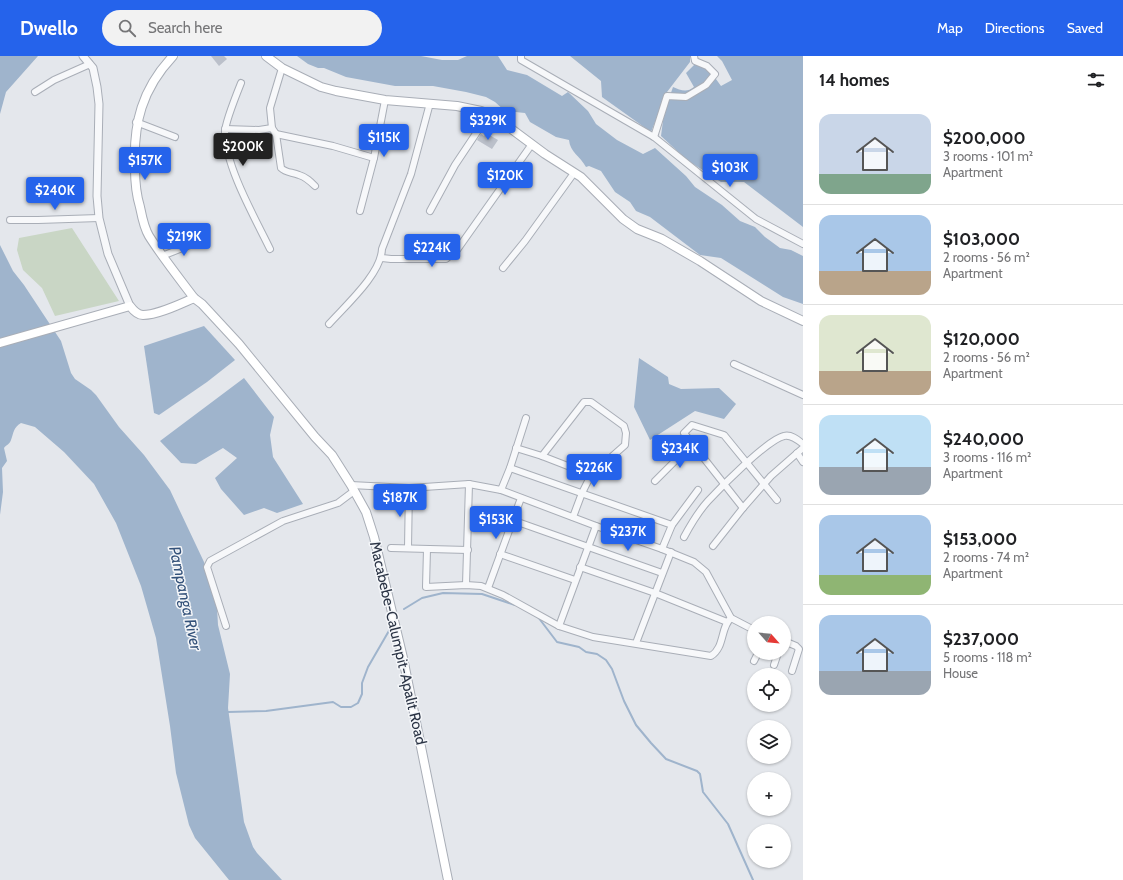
<!DOCTYPE html>
<meta charset="utf-8">
<style>
body{margin:0;font-family:Cabin,sans-serif;background:#f2f2f2;color:#202124;height:100vh;display:flex;flex-direction:column;font-size:15px;white-space:nowrap}
*{box-sizing:border-box;margin:0}
p{font-size:13px;color:#757577}
.icon{flex:none;width:22px;height:22px;fill:none;stroke:currentColor;stroke-width:2;stroke-linecap:round;stroke-linejoin:round}
.map{position:relative;flex:1;overflow:hidden}
.drawer{display:flex;flex-direction:column;background:#fff;width:320px}
.drawer>*{flex:none}
.needle{width:26px;rotate:117deg}
.controls{position:absolute;left:747px;top:560px;display:grid;gap:8px}
.controls a{display:grid;place-items:center;width:44px;height:44px;border-radius:50%;background:#fff;box-shadow:0 1px 3px #0004;font-size:20px}
.price{position:absolute;translate:-50% -34px;padding:0 9px;border-radius:4px;background:#2563eb;color:#fff;font-size:13px;line-height:26px;filter:drop-shadow(0 1px 2px #0008)}
.price::after{content:'';position:absolute;left:50%;top:24px;width:12px;height:9px;margin-left:-6px;background:inherit;clip-path:polygon(0 0,100% 0,50% 100%)}
.price.current{background:#222;color:#fff}
ul{padding:0;list-style:none}
li{display:flex;align-items:center;gap:12px;height:100px;padding:0 16px}
li+li{border-top:1px solid #e0e0e0}
li span{display:grid;place-items:center;flex:none;width:112px;height:80px;border-radius:12px;color:#555}
li>.icon{margin-inline-start:auto}
span .icon{width:48px;height:48px;fill:#fffc;stroke-width:1}
li b{font-size:17px}
h2{display:flex;justify-content:space-between;align-items:center;height:48px;padding:0 16px;font-size:17px}
header{display:flex;align-items:center;gap:24px;box-sizing:border-box;height:56px;padding:0 20px;background:#2563eb;color:#fff}
header strong{font-size:19px}
nav{display:flex;gap:22px;margin-inline-start:auto;font-size:14px}
.search{width:280px;height:36px;background:#f2f2f2;display:flex;align-items:center;gap:10px;box-sizing:border-box;padding:0 14px;border-radius:22px;color:#757577;font-size:15px}
main{display:flex;flex:1;min-height:0}
.map>svg:first-child{display:block}
.green{fill:#c9d6c5}
.water{fill:#9fb4cc}
.lines{fill:none;stroke-linecap:round;stroke-linejoin:round}
.stream{stroke:#9fb4cc;stroke-width:2}
.building{fill:#bbc0ca}
.minor-casing{stroke:#a9aeb7;stroke-width:8}
.tertiary-casing{stroke:#a9aeb7;stroke-width:9}
.secondary-casing{stroke:#a9aeb7;stroke-width:10}
.minor{stroke:#f7f8fa;stroke-width:6}
.tertiary{stroke:#f7f8fa;stroke-width:7}
.secondary{stroke:#fff;stroke-width:8}
.labels{text-anchor:middle;stroke-width:3;stroke-linejoin:round;paint-order:stroke}
.street-label{font-size:15px;fill:#2b3445;stroke:#f4f6f9}
.water-label{font-size:16px;font-style:italic;fill:#34527a;stroke:#f4f6f9}
</style>
<header>
<strong>Dwello</strong>
<div class="search"><svg class="icon" aria-label="search" viewBox="0 0 24 24"><circle cx="10" cy="10" r="6"/><path d="M15 15l6 6"/></svg>Search here</div>
<nav><a>Map</a><a>Directions</a><a>Saved</a></nav>
</header>
<main>
<div class="map">
<svg width="803" height="824" viewBox="0 0 803 824">
<rect width="100%" height="100%" fill="#e4e7ec"/>
<polygon class="green" points="72,172 119,245 55,260 42,232 23,214 17,194 19,182"/>
<g class="water">
<polygon points="0,0 38,0 6,36 0,58"/>
<path d="M 297,0 L 421,0 L 442,4 L 458,4 L 467,0 L 498,0 L 507,14 L 527,19 L 562,40 L 568,36 L 588,55 L 596,68 L 617,84 L 643,98 L 655,92 L 686,120 L 695,131 L 722,149 L 740,165 L 755,171 L 765,181 L 780,192 L 791,194 L 803,200 L 803,248 L 783,241 L 721,202 L 700,199 L 650,161 L 636,155 L 630,146 L 615,136 L 601,115 L 589,110 L 586,111 C 580,100 570,96 569,84 L 556,81 L 530,66 L 525,57 L 505,55 L 495,46 L 486,41 L 466,36 L 433,30 L 395,30 L 346,21 L 324,12 L 318,12 L 308,8 Z"/>
<polygon points="570,0 690,0 690,6 667,36 651,76 602,41 601,25"/>
<path d="M 717,0 L 803,0 L 803,171 L 744,126 L 721,126 L 687,104 L 661,80 L 664,57 L 673,31 C 680,34 687,37 694,31 L 686,17 L 695,8 L 708,12 L 721,30 L 732,24 L 722,5 Z"/>
<path d="M 0,189 L 13,215 L 24,229 L 61,285 L 71,317 L 75,323 L 91,334 L 96,339 L 119,371 L 144,399 L 170,434 L 204,506 L 217,552 L 218,569 L 230,618 L 228,652 L 244,766 L 253,791 L 257,797 L 282,824 L 229,824 L 195,782 L 189,769 L 176,717 L 170,670 L 156,582 L 141,530 L 116,467 L 94,428 L 64,396 L 35,371 L 21,367 C 13,372 14,376 11,384 C 10,388 6,389 4,392 L 7,405 L 2,412 L 3,436 L 0,459 Z"/>
<polygon points="204,270 235,304 207,326 159,359 154,357 144,290"/>
<polygon points="639,302 668,321 669,328 681,333 719,332 736,348 724,363 695,355 650,384 634,351"/>
<polygon points="244,322 274,361 270,379 273,401 303,448 277,457 264,452 244,459 221,433 215,422 237,402 223,392 196,408 181,407 160,385"/>
</g>
<g class="lines">
<g class="stream">
<polyline points="404,553 422,542 443,537 482,538 515,549"/>
<polyline points="538,561 557,586 579,591 586,596 597,598 606,604 612,613 624,645 636,669 651,687 666,703 697,715 700,718 703,736 728,768 753,824"/>
<polyline points="228,656 266,655 333,646 341,651 351,651 358,647 362,638 362,627 368,611 390,573"/>
</g>
</g>
<g class="building">
<polygon points="211,0 224,0 227,3 219,10"/>
<polygon points="486,77 498,84 492,93 477,84 481,78 484,80"/>
</g>
<g class="lines">
<defs>
<g id="minor">
<polyline points="521,0 521,4 654,81 756,163 803,188"/>
<path d="M 282,12 L 270,52 L 272,72 L 276,78 L 281,112 C 286,117 292,116 299,119 C 306,121 310,125 315,130"/>
<path d="M 241,27 C 237,37 225,67 225,76 C 225,110 255,162 270,193"/>
<polyline points="35,36 54,24 90,8"/>
<polyline points="136,66 175,81"/>
<polyline points="225,73 259,74 272,72"/>
<polyline points="276,78 333,90 374,102"/>
<polyline points="654,81 667,40 686,41 706,29 715,18 707,10 695,5 694,0"/>
<polyline points="360,155 374,102 385,44"/>
<polyline points="430,155 455,109 489,58"/>
<polyline points="10,164 38,164 99,162"/>
<polyline points="162,200 200,185"/>
<polyline points="382,202 391,203 446,203 457,194 532,88"/>
<polyline points="503,212 525,185 574,117"/>
<path d="M 329,268 C 346,249 381,218 382,193 L 411,118 L 430,47"/>
<polyline points="734,308 803,339"/>
<polyline points="516,392 542,400 591,419"/>
<polyline points="797,397 803,406"/>
<polyline points="542,400 584,346 591,346 624,370 626,377 625,389 591,419 582,437 573,461"/>
<polyline points="510,412 672,469"/>
<polyline points="655,425 692,388"/>
<polyline points="351,429 409,432 469,428 501,434 596,470 662,493 694,506 706,516 731,562 754,574"/>
<polyline points="501,434 510,412 526,362"/>
<polyline points="743,452 684,377 692,369 724,379 777,444"/>
<polyline points="512,464 662,517"/>
<path d="M 684,481 C 691,468 698,456 708,445 C 721,431 767,384 784,380 C 791,378 798,384 803,388"/>
<polyline points="713,490 743,452 771,420 803,392"/>
<polyline points="391,492 468,494"/>
<polyline points="408,492 409,432"/>
<path d="M 427,493 L 426,531 L 466,529 L 481,530 L 503,539 L 559,570 L 593,581 L 711,600 C 725,591 720,572 731,562"/>
<polyline points="662,493 672,469 698,434"/>
<polyline points="500,498 575,524"/>
<polyline points="580,511 655,537 727,566"/>
<polyline points="466,529 469,428"/>
<polyline points="488,532 521,442"/>
<polyline points="226,570 207,511 210,505 283,465 338,447 354,435"/>
<polyline points="559,570 596,470"/>
<polyline points="784,585 796,590 799,593 792,615"/>
<polyline points="636,587 671,496"/>
<polyline points="754,605 758,597"/>
<polyline points="774,609 778,597"/>
</g>
<polyline id="tertiary" points="83,0 93,12 97,31 99,48 97,140 99,162 108,198 130,250"/>
<g id="secondary">
<path d="M 173,0 C 142,33 133,67 135,112 C 135,126 136,138 140,151 C 142,161 144,172 149,180 C 163,202 179,222 194,242 L 202,248 L 239,288 L 315,381 L 332,399 L 351,429 L 366,456 L 374,481 L 403,602 L 448,824"/>
<polyline points="266,0 282,12 321,31 336,35 385,44 457,50 481,55 494,60 545,98 581,121 623,163 637,173 662,183 700,205 761,245 803,265"/>
<path d="M 0,287 L 130,250 C 133,254 137,259 143,259 C 158,259 180,248 194,242"/>
</g>
</defs>
<use href="#minor" class="minor-casing"/>
<use href="#tertiary" class="tertiary-casing"/>
<use href="#secondary" class="secondary-casing"/>
<use href="#minor" class="minor"/>
<use href="#tertiary" class="tertiary"/>
<use href="#secondary" class="secondary"/>
</g>
<g class="labels">
<g class="street-label">
<text transform="translate(398 587) rotate(77)" y="5">Macabebe-Calumpit-Apalit Road</text>
</g>
<g class="water-label">
<text transform="translate(186 542) rotate(78)" y="6">Pampanga River</text>
</g>
</g>
</svg>
<div class="controls">
<a><svg class="needle" viewBox="-14 -14 28 28"><path d="M0-13l5 13h-10z" fill="#e53935"/><path d="M0 13l5-13h-10z" fill="#757577"/></svg></a>
<a><svg class="icon" aria-label="locate" viewBox="0 0 24 24"><circle cx="12" cy="12" r="6"/><path d="M12 2v4M12 18v4M2 12h4M18 12h4"/></svg></a>
<a><svg class="icon" aria-label="layers" viewBox="0 0 24 24"><path d="M12 4l9 5-9 5-9-5zM3 14l9 5 9-5"/></svg></a>
<a>+</a>
<a>−</a>
</div>
<b class="price" style="left:488px;top:85px">$329K</b>
<b class="price" style="left:384px;top:102px">$115K</b>
<b class="price current" style="left:243px;top:111px">$200K</b>
<b class="price" style="left:145px;top:125px">$157K</b>
<b class="price" style="left:730px;top:132px">$103K</b>
<b class="price" style="left:505px;top:140px">$120K</b>
<b class="price" style="left:55px;top:155px">$240K</b>
<b class="price" style="left:184px;top:201px">$219K</b>
<b class="price" style="left:432px;top:212px">$224K</b>
<b class="price" style="left:680px;top:413px">$234K</b>
<b class="price" style="left:594px;top:432px">$226K</b>
<b class="price" style="left:400px;top:462px">$187K</b>
<b class="price" style="left:496px;top:484px">$153K</b>
<b class="price" style="left:628px;top:496px">$237K</b>
</div>
<section class="drawer">
<h2>14 homes<svg class="icon" aria-label="filters" viewBox="0 0 24 24"><path d="M4 7h16M4 17h16"/><circle cx="9" cy="7" r="2"/><circle cx="15" cy="17" r="2"/></svg></h2>
<ul>
<li><span style="background:linear-gradient(#c9d6e8 75%,#7fa58c 0)"><svg class="icon" aria-label="home" viewBox="0 0 24 24"><path d="M3 11l9-7 9 7M6 9v11h12V9"/></svg></span><div><b>$200,000</b><p>3 rooms · 101 m²</p><p>Apartment</p></div></li>
<li><span style="background:linear-gradient(#a9c7e8 70%,#b9a48a 0)"><svg class="icon" aria-label="home" viewBox="0 0 24 24"><path d="M3 11l9-7 9 7M6 9v11h12V9"/></svg></span><div><b>$103,000</b><p>2 rooms · 56 m²</p><p>Apartment</p></div></li>
<li><span style="background:linear-gradient(#dfe7d0 70%,#b9a48a 0)"><svg class="icon" aria-label="home" viewBox="0 0 24 24"><path d="M3 11l9-7 9 7M6 9v11h12V9"/></svg></span><div><b>$120,000</b><p>2 rooms · 56 m²</p><p>Apartment</p></div></li>
<li><span style="background:linear-gradient(#bfe0f5 65%,#9aa5b1 0)"><svg class="icon" aria-label="home" viewBox="0 0 24 24"><path d="M3 11l9-7 9 7M6 9v11h12V9"/></svg></span><div><b>$240,000</b><p>3 rooms · 116 m²</p><p>Apartment</p></div></li>
<li><span style="background:linear-gradient(#a9c7e8 75%,#8fb573 0)"><svg class="icon" aria-label="home" viewBox="0 0 24 24"><path d="M3 11l9-7 9 7M6 9v11h12V9"/></svg></span><div><b>$153,000</b><p>2 rooms · 74 m²</p><p>Apartment</p></div></li>
<li><span style="background:linear-gradient(#a9c7e8 70%,#9aa5b1 0)"><svg class="icon" aria-label="home" viewBox="0 0 24 24"><path d="M3 11l9-7 9 7M6 9v11h12V9"/></svg></span><div><b>$237,000</b><p>5 rooms · 118 m²</p><p>House</p></div></li>
</ul>
</section>
</main>
